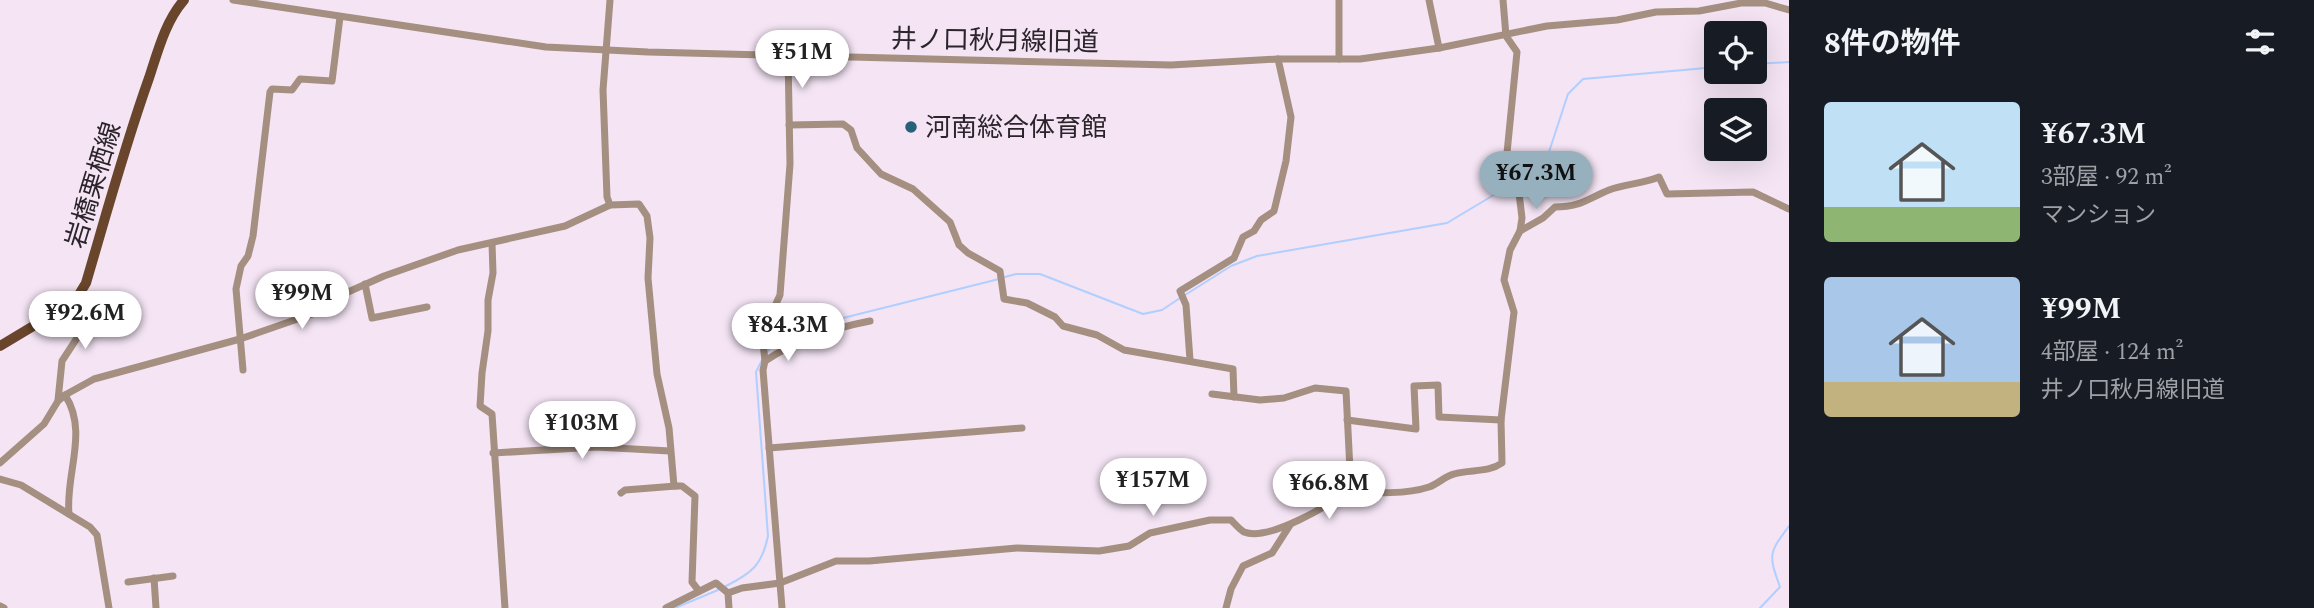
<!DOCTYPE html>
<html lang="ja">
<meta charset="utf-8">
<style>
body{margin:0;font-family:Spectral,"Noto Sans JP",serif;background:#20242c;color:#f1f3f6;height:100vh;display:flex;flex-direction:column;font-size:26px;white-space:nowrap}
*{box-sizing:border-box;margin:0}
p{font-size:23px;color:#9ea1a6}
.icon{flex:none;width:38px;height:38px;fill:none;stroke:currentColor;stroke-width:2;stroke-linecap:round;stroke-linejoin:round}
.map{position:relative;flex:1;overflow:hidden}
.drawer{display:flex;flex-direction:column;background:#171b24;width:525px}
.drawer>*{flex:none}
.controls{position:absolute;left:1704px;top:21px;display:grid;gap:14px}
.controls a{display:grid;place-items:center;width:63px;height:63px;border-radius:7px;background:#171b24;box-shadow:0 7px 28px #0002;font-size:35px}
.price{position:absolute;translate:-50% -60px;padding:0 16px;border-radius:24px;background:#fff;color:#222;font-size:23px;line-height:46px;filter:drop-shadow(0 2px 4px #0008)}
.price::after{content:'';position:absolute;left:50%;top:42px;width:21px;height:16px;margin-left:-10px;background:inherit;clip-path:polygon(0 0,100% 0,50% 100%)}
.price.active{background:#97b0be;color:#111}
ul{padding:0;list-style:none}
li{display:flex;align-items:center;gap:21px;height:175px;padding:0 35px}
li span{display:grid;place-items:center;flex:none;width:196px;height:140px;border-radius:7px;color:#555}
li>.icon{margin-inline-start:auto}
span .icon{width:84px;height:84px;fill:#fffc;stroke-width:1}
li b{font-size:30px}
h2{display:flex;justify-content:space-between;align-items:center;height:84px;padding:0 35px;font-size:30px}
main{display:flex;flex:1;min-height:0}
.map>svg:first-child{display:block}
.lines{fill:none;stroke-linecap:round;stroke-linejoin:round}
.stream{stroke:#b1cffe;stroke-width:2}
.minor{stroke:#a48f81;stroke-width:7}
.major{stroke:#69462b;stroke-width:10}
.poi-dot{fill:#285f7a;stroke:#f4e4f4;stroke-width:2.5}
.labels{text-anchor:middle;stroke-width:7;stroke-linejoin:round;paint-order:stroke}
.street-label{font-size:26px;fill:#2b252b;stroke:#f4e4f4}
.poi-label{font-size:26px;fill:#2b252b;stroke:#f4e4f4;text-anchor:start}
</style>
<main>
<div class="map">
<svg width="1789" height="608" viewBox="0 0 1789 608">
<rect width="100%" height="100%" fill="#f4e4f4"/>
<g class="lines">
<g class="stream">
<polyline points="1755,64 1789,62"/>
<polyline points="1517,181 1535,171 1548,155 1568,94 1583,79 1717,67"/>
<polyline points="1005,277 1016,274 1040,274 1143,314 1162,310 1180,298"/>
<polyline points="1185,295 1231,266 1257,256 1447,223 1512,184"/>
<polyline points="766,353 771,347 839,319 999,279"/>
<path d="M 726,586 C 752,573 762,565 768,536 L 756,372 L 763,358"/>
<polyline points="675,608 718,590"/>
<path d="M 1760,608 L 1780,587 C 1768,554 1769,553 1789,526"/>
</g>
<g class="minor">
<polyline points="233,0 546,47 648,52 1171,65 1278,59 1360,59 1439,48 1547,26 1617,20 1656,12 1699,11 1741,3 1765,3 1789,10"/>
<polyline points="1429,0 1439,48"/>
<polyline points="1339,59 1339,0"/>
<polyline points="789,125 843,124 851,130 857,148 881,174 913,189 950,222 959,245 968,253 1000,271 1004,299 1027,303 1055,317 1063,326 1097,335 1124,350 1233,369 1234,397"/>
<polyline points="610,205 607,197 603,90 610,0"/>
<path d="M 1520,231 L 1543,218 L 1555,207 C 1581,207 1587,199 1609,190 C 1625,184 1642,184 1659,177 L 1667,194 L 1753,192 L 1789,209"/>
<polyline points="492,243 493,273 488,300 488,331 482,373 480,406 492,414 505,608"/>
<polyline points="365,284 372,318 427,307"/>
<polyline points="1190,360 1186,305 1180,291 1234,258 1243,237 1254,231 1261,220 1274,211 1286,161 1291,117 1278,59"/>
<polyline points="765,361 762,334 780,295 790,164 788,55"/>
<polyline points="243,370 236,289 241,266 248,256 253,236 270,92 272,89 292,90 300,79 332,81 340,17"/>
<polyline points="1212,394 1260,400 1284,398 1315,388 1346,391 1351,490"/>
<path d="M 65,395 C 89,432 65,474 69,514"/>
<polyline points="58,400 62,361 77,338 75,301"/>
<polyline points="1347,420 1416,429 1414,386 1438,385 1439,417 1501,420"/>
<polyline points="769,448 1022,428"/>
<polyline points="493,453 596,447 670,451"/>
<polyline points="0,463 44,424 58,401 65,395 94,379 240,339 312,314 348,292 384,276 458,250 565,226 610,205 639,204 647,216 650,238 648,278 657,374 669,428 674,486 682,486 695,496 692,582 699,591"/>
<polyline points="0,479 21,485 90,527 97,535 109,608"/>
<polyline points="621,493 625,490 676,486"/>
<polyline points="154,578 156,608"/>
<polyline points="128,582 173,576"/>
<path d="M 728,593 L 742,588 L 780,583 L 836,561 L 869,561 L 1017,548 L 1099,551 L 1129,546 L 1150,533 L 1210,520 L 1231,520 C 1235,524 1240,530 1244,532 C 1269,542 1330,504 1351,490 C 1373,494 1408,494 1429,487 C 1438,484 1445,476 1454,474 C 1470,469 1488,473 1502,463 L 1501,420 L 1514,312 L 1504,280 L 1510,250 L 1520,231 L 1522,218 L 1519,193 L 1506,163 L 1517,52 L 1506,36 L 1503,0"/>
<polyline points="0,606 4,608"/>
<polyline points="666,608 716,583 728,593 729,608"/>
<path d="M 782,608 L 763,370 L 765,361 C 796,340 834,328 870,321"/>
<polyline points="1226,608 1231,589 1243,566 1272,553 1290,525"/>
</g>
<path class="major" d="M 0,346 L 75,301 L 86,283 C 106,215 125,145 149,78 C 158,51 165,22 184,0"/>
</g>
<circle class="poi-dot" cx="911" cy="127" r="7"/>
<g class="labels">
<g class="street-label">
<text transform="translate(995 40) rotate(1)" y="9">井ノ口秋月線旧道</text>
<text transform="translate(93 185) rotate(-73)" y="9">岩橋栗栖線</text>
</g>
<g class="poi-label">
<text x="925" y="136">河南総合体育館</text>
</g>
</g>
</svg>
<div class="controls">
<a><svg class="icon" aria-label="locate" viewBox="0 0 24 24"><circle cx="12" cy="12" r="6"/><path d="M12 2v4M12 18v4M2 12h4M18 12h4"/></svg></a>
<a><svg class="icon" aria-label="layers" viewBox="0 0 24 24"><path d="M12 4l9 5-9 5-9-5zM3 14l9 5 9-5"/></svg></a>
</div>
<b class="price" style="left:802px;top:90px">¥51M</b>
<b class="price active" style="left:1536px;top:211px">¥67.3M</b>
<b class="price" style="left:302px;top:331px">¥99M</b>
<b class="price" style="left:85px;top:351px">¥92.6M</b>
<b class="price" style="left:788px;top:363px">¥84.3M</b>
<b class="price" style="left:582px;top:461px">¥103M</b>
<b class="price" style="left:1153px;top:518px">¥157M</b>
<b class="price" style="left:1329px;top:521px">¥66.8M</b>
</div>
<section class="drawer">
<h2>8件の物件<svg class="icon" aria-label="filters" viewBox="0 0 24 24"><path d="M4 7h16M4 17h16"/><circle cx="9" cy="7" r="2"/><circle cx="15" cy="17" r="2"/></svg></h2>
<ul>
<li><span style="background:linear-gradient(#bfe0f5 75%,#8fb573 0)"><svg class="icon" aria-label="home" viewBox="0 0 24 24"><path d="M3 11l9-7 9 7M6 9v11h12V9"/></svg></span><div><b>¥67.3M</b><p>3部屋 · 92 m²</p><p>マンション</p></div></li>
<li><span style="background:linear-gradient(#a9c7e8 75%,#c2b280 0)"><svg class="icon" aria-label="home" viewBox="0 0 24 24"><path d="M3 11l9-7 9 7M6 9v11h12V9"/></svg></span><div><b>¥99M</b><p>4部屋 · 124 m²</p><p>井ノ口秋月線旧道</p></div></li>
</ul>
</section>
</main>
